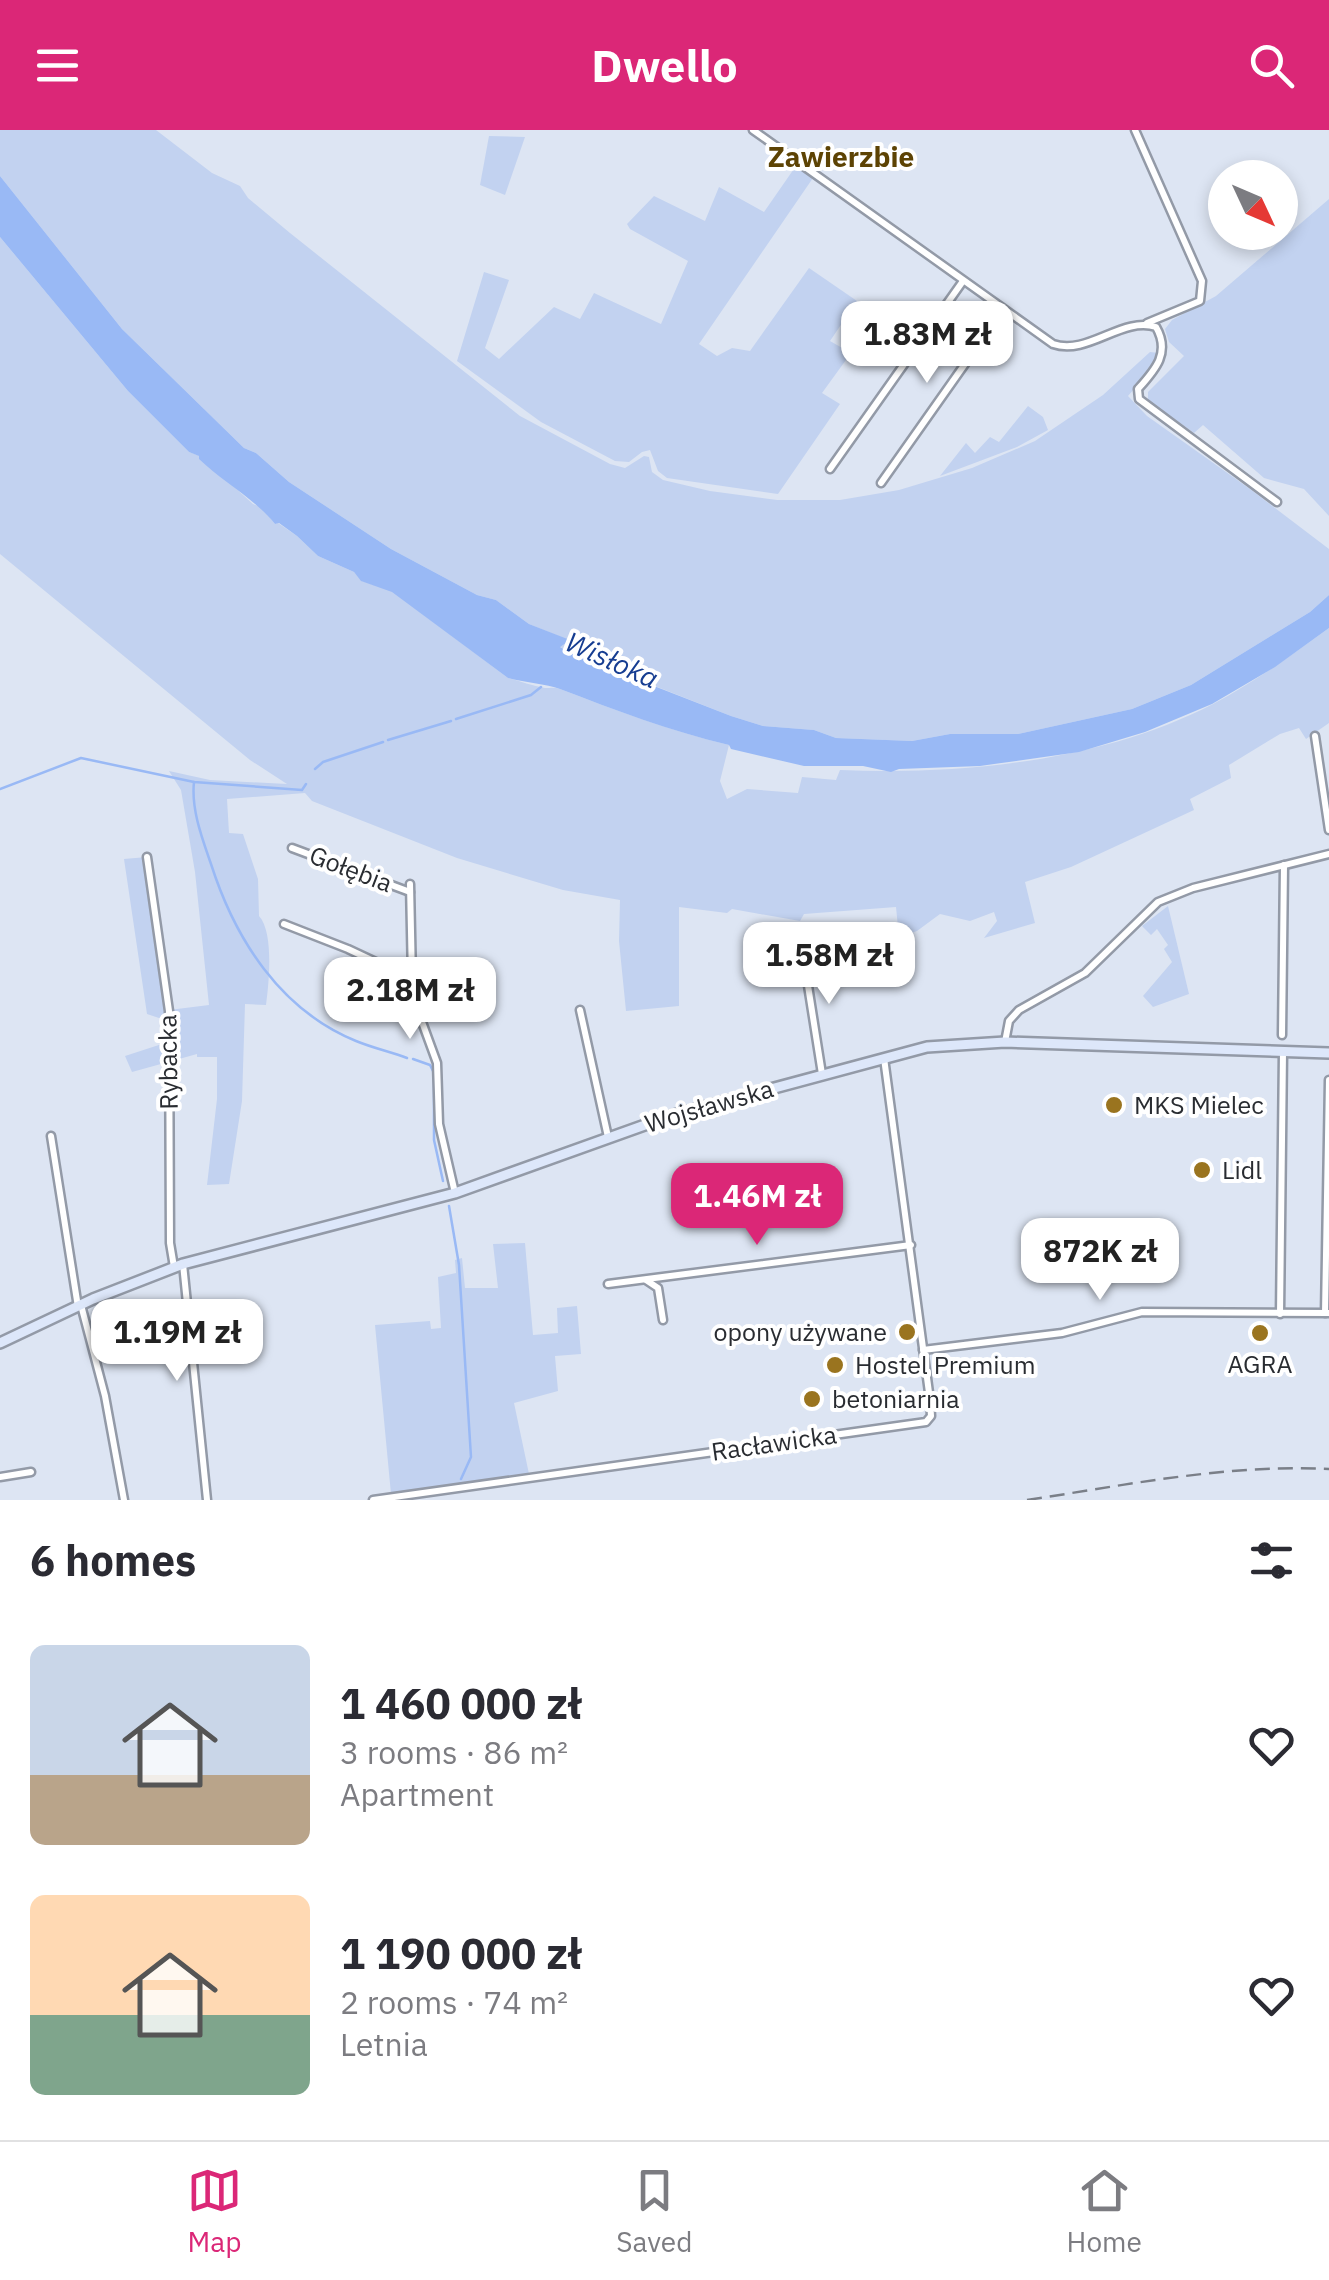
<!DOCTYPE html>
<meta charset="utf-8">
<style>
body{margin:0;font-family:"IBM Plex Sans",sans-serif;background:#f7f7f7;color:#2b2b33;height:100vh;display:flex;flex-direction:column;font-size:38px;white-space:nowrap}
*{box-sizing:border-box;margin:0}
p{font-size:32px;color:#7c7c81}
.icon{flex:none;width:55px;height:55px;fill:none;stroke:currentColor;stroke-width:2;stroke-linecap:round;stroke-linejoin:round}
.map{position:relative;height:1370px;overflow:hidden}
.sheet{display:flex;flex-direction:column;background:#fff;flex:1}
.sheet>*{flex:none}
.needle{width:65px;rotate:134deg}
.tools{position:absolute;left:1208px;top:30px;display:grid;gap:20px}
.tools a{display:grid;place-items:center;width:90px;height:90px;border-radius:50%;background:#fff;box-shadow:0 5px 15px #0003;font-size:50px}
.price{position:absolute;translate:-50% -85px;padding:0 22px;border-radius:20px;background:#fff;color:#222;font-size:32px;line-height:65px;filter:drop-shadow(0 2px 5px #0008)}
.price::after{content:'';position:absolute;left:50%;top:60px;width:30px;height:22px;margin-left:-15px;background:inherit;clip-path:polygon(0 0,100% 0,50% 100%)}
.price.active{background:#db2777;color:#fff}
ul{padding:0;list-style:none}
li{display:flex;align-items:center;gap:30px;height:250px;padding:0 30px}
li span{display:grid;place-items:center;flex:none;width:280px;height:200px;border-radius:15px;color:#555}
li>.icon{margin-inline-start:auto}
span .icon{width:120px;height:120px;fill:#fffc;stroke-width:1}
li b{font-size:42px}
h2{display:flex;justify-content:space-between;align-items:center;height:120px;padding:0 30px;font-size:42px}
header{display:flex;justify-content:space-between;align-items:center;height:130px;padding:0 30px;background:#db2777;color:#fff;font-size:45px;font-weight:700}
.dock{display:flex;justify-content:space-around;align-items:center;height:140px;border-top:2px solid #e1e1e2;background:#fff;font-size:28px;color:#7c7c81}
.dock a{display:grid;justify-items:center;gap:5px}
.dock .active{color:#db2777}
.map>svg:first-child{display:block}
.green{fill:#c2d2f0}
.water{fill:#99b9f5}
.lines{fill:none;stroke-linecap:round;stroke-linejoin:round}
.stream{stroke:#99b9f5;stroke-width:2.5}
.street-casing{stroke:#939aa7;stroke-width:11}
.secondary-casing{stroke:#939aa7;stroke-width:14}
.street{stroke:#fff;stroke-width:6}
.secondary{stroke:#dde7fa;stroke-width:9}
.rail{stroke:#7a7f88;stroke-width:2.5;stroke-dasharray:15 8;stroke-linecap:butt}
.poi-dot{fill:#9a741f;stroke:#fff;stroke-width:4}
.labels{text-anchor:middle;stroke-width:8;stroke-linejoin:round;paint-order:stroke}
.street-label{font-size:25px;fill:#292c31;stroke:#fff}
.poi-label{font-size:25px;fill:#292c31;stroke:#fff;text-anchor:start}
.neighbourhood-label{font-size:28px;font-weight:bold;fill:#5d4304;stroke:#fff}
.water-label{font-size:28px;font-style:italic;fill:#163d91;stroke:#fff}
</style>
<header><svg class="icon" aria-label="menu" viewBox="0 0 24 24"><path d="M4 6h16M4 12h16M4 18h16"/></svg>Dwello<svg class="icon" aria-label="search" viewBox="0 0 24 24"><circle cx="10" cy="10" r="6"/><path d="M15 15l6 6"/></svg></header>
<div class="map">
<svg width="1329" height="1370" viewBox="0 0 1329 1370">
<rect width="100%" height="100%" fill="#dde5f3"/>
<g class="green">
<path d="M 0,0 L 156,0 L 212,43 L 240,56 L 248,68 L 290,103 L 520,286 L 610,334 L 625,338 L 644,326 L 649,327 L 652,342 L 663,350 L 710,361 L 777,370 L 840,370 L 899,360 L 972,338 L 1035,311 L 1103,265 L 1150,222 L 1159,223 L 1153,237 L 1128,266 L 1147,286 L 1250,359 L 1329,419 L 1329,465 L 1310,482 L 1191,555 L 1132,579 L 1018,604 L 950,604 L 912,611 L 836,608 L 814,600 L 763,596 L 731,586 L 617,541 C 602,539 572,525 559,516 L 561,507 L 529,494 L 496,470 L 477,465 L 391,419 L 289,352 L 256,323 L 244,318 L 122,199 L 0,46 Z"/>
<polygon points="489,6 525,7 505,65 480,55"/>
<polygon points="798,33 815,45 699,214 717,226 732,218 750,221 809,138 857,171 830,211 851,223 822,263 840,274 778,364 667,348 658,341 650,320 642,322 629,332 615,331 541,292 457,231 484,142 509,150 485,218 499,229 554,177 580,189 594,163 661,194 688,131 630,99 627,94 654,66 705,91 719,57 764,82"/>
<polygon points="1329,69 1329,386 1304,359 1264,348 1203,295 1194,303 1148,270 1148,262 1184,226 1169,212 1165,199 1172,190 1216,166"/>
<path d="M 0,107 L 128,261 L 189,322 L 200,326 L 253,374 L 261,377 L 275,394 L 278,393 L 297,406 L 318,426 L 354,442 L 362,451 L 392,461 L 508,548 C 520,551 533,556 545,558 C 551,558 555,557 560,559 C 615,580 671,601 729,615 L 720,651 L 727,669 L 747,659 L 798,663 L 802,647 L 836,650 L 840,640 C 960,645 1101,632 1213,574 C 1254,552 1292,525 1329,498 L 1329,593 L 1306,609 L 1299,598 L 1280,604 L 1229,635 L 1231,648 L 1190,669 L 1194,680 L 1071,737 L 1025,752 L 1035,793 L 984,808 L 997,791 L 994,782 L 970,791 L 940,784 L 917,801 L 899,807 L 896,777 L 804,784 L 800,791 L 732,779 L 727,783 L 679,777 L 679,876 L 626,881 L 619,811 L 620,770 L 563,760 L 457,728 L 312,671 L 305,663 L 227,669 L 229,703 L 243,704 L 258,749 L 259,786 C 274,802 269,853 266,875 L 245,874 L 242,971 L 229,1054 L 207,1055 L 217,969 L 217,927 L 197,927 L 197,924 L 132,942 L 125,926 L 165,913 L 165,890 L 147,884 L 124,729 L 147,727 L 169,880 L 209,875 L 195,742 L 181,660 L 169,641 L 210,650 L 287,654 L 250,630 L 0,424 Z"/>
<polygon points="1028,276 1043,287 1048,300 1017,317 940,346 966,313 975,323 990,307 999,312"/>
<polygon points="1168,776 1189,864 1153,877 1143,866 1172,832 1164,819 1168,815 1157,799 1151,805 1142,796"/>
<polygon points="525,1113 533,1205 558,1203 557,1178 577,1176 581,1224 555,1226 558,1261 514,1273 529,1344 391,1364 375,1195 430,1191 431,1199 441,1198 438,1147 456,1143 455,1130 462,1128 465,1158 498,1158 493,1114"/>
</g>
<path class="water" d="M 0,46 L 122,199 L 244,318 L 256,323 L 289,352 L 391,419 L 477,465 L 496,470 L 529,494 L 570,510 L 560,517 C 573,526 589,527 601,539 L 613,537 L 636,549 L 731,586 L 763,596 L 814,600 L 836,608 L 912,611 L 950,604 L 1018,604 L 1132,579 L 1191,555 L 1310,482 L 1329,465 L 1329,498 L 1275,537 L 1212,574 L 1145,602 L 1079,622 L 980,636 L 899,639 L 891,642 L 863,636 L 804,636 L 731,619 L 729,615 C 670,601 615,580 560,559 C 547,554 523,552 508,548 L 392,462 L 361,451 L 354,442 L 318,426 L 297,406 L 279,393 L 275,394 C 255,369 223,352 199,329 L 199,326 L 189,322 L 128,261 L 0,107 Z"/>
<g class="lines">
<g class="stream">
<polyline points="456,589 531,565 541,557"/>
<polyline points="388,610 451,591"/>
<polyline points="315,639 323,632 383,612"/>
<path d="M 194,652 C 191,679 202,708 211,734 C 235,809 280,880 356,911 C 373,918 391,922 407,928"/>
<polyline points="0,659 81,628 194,652 302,660 306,654"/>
<polyline points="413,929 430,935 434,943 434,1010 443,1051"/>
<polyline points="449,1076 459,1135 471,1327 461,1349"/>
</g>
<defs>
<g id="street">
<path d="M 753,0 L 1053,214 C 1088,226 1122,186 1156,197 C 1171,223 1155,240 1138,259 L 1139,269 L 1277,372"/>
<polyline points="1135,0 1202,151 1200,171 1147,193"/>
<polyline points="830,339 963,151"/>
<polyline points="881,353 1003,180"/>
<polyline points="1315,606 1329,700"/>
<polyline points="292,718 410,762"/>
<polyline points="147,727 169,881 170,1113 174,1137"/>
<polyline points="410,754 412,849 422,892 437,933 439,994 455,1063"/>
<polyline points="284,794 348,819 412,849"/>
<polyline points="803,824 822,944"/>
<polyline points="580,880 608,1007"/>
<polyline points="1282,905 1284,735"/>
<polyline points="1005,912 1009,891 1019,880 1085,843 1158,772 1193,758 1329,724"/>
<polyline points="51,1006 78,1177"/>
<polyline points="183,1134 207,1370"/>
<polyline points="646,1150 658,1158 663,1190"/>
<polyline points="608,1154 911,1115"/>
<polyline points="81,1175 105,1266 124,1370"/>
<polyline points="1325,1183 1329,950"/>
<polyline points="1280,1184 1283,922"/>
<polyline points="923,1220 1062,1203 1142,1182 1329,1183"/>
<polyline points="0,1347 31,1342"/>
<polyline points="373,1370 926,1292 931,1286 930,1270 884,928"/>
</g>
<polyline id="secondary" points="0,1213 93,1169 183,1134 455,1063 670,986 927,917 1005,912 1329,923"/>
</defs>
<use href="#street" class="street-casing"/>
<use href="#secondary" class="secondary-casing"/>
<use href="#street" class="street"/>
<use href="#secondary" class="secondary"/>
<path class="rail" d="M 1027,1370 C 1127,1355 1227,1334 1329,1339"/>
</g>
<g class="poi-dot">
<circle cx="1114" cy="975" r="10"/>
<circle cx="1202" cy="1040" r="10"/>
<circle cx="907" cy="1202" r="10"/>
<circle cx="1260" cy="1203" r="10"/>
<circle cx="835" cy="1235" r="10"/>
<circle cx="812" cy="1269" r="10"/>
</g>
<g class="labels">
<g class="street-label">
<text transform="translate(351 739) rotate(21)" y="9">Gołębia</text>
<text transform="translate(168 932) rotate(-91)" y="9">Rybacka</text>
<text transform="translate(709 976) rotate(-16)" y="9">Wojsławska</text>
<text transform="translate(774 1313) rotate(-8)" y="9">Racławicka</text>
</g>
<g class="poi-label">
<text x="1134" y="984">MKS Mielec</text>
<text x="1222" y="1049">Lidl</text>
<text x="887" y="1211" text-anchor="end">opony używane</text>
<text x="1260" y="1243" text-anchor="middle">AGRA</text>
<text x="855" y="1244">Hostel Premium</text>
<text x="832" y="1278">betoniarnia</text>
</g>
<g class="neighbourhood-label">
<text x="841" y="37">Zawierzbie</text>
</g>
<g class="water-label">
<text transform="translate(612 530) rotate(24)" y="10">Wisłoka</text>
</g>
</g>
</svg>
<div class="tools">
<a><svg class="needle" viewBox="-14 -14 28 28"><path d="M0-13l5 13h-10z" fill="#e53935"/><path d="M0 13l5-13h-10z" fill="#7c7c81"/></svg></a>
</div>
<b class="price" style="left:927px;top:256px">1.83M zł</b>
<b class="price" style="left:829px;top:877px">1.58M zł</b>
<b class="price" style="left:410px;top:912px">2.18M zł</b>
<b class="price active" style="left:757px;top:1118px">1.46M zł</b>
<b class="price" style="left:1100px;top:1173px">872K zł</b>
<b class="price" style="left:177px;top:1254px">1.19M zł</b>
</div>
<section class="sheet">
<h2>6 homes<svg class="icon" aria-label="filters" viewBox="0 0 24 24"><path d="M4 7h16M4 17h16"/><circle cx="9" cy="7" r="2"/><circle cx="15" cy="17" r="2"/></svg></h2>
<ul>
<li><span style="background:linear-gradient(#c9d6e8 65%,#b9a48a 0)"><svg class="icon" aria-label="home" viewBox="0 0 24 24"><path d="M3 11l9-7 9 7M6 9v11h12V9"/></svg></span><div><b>1 460 000 zł</b><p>3 rooms · 86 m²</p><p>Apartment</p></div><svg class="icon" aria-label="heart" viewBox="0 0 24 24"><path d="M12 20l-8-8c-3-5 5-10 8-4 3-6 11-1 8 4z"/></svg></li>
<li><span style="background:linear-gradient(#ffd9b3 60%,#7fa58c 0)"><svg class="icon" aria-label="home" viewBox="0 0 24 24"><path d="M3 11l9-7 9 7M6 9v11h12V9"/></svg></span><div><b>1 190 000 zł</b><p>2 rooms · 74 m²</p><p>Letnia</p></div><svg class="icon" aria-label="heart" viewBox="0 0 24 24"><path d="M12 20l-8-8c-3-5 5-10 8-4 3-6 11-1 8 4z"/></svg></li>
</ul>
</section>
<nav class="dock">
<a class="active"><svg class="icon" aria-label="map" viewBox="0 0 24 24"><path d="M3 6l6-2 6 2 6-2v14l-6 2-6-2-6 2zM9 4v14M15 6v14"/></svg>Map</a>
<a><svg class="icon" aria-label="saved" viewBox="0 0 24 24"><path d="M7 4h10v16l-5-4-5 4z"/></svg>Saved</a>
<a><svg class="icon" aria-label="home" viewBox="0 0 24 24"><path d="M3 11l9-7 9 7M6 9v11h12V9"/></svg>Home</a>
</nav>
